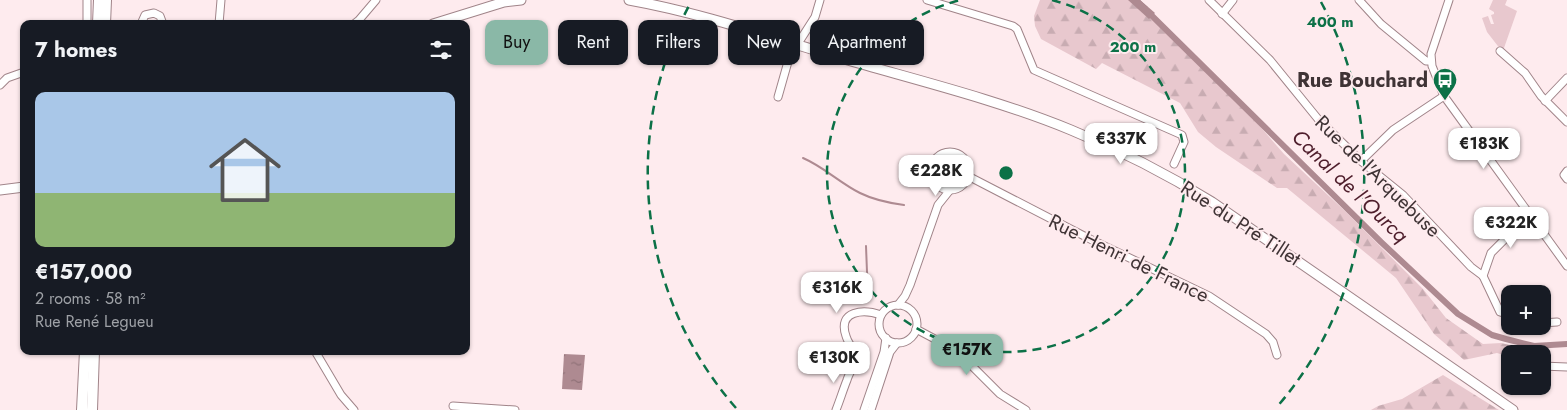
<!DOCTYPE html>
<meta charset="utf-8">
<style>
body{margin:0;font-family:Jost,sans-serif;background:#242831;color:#f1f3f6;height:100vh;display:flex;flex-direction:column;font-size:19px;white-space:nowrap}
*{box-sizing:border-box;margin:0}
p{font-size:16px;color:#9ea1a6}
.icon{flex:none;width:28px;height:28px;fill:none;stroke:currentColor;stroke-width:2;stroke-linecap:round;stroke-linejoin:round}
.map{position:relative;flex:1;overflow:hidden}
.drawer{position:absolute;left:20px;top:20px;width:450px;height:335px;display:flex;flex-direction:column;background:#171b24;border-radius:10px;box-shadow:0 1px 4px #0004}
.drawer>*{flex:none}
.guide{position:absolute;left:485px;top:20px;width:475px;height:45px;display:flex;gap:10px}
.buttons{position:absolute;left:1501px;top:285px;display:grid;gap:10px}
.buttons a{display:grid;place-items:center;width:50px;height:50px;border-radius:10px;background:#171b24;box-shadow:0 1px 4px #0004;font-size:25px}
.price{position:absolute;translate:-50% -42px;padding:0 11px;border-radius:10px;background:#fff;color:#222;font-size:16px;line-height:32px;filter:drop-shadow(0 1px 2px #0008)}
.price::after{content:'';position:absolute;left:50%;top:30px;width:15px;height:11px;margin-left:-8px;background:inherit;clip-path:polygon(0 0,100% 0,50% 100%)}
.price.on{background:#8ab8a7;color:#111}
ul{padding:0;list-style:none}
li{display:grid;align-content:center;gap:10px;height:265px;padding:0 15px}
li span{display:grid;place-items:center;height:155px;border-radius:10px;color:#555}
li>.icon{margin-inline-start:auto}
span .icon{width:90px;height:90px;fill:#fffc;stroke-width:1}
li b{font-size:21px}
h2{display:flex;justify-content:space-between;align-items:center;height:60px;padding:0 15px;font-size:21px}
.chip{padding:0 18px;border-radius:10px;background:#171b24;box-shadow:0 1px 4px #0004;font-size:18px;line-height:45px}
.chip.on{background:#8ab8a7;color:#111}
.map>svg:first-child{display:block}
.green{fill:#e8c8ce}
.forest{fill:url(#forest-firs)}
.water{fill:url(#water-ripples)}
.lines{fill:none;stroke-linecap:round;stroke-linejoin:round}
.stream{stroke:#ae8a91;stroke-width:2}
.canal{stroke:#ae8a91;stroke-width:6}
.street-casing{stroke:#a08489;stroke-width:9}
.secondary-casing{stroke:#a08489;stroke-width:11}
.primary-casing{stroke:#a08489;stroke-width:12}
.street{stroke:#fff;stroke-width:7}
.secondary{stroke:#fff;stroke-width:9}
.primary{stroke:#fff;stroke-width:10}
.ring{fill:none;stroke:#0c7147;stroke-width:2.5;stroke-dasharray:9 6}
.labels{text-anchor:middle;stroke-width:4;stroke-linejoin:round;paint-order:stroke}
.poi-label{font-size:20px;font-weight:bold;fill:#3f3335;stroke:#feebee;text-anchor:end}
.street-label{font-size:20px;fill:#3f3335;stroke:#feebee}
.water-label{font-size:21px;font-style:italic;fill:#4e1d2b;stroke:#feebee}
.centre{fill:#0c7147;stroke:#feebee;stroke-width:2.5}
.ring-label{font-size:15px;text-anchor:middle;font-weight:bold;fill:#0c7147;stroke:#feebee;stroke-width:4;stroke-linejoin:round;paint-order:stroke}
</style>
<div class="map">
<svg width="1567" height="410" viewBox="0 0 1567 410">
<defs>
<pattern id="forest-firs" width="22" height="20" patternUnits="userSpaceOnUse" patternTransform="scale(1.25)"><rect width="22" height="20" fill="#e8c8ce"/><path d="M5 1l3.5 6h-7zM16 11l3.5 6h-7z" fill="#c8acb2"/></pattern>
<pattern id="water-ripples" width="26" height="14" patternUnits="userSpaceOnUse" patternTransform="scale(1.25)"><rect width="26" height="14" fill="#ae8a91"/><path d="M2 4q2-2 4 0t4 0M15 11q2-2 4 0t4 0" fill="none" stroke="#8f7177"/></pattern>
</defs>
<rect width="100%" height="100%" fill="#feebee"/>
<polygon class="green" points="1493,0 1507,0 1505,5 1517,11 1504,48 1501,50 1487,32 1482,18 1488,16 1491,24 1494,24 1491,15 1494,14 1494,12 1489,9"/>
<g class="forest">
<polygon points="1040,0 1132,0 1217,77 1284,154 1345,211 1423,289 1446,318 1483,344 1501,343 1549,354 1543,361 1542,354 1510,354 1510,357 1497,353 1464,360 1434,334 1396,278 1287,188 1277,188 1216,147 1198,132 1180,103 1102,63 1096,69 1041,39 1035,26 1034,16"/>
<polygon points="1443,375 1499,410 1371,410 1378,406 1402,399"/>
</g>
<g class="water">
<polygon points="1128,0 1140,0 1155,13 1149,19"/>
<polygon points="564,354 585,355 582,390 562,389"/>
</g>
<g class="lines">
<g class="stream">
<path d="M 803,158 C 824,167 840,183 860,193 C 874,200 889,203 904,205"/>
<polyline points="866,246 868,298"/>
</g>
<polyline class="canal" points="1136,0 1381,242 1458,314 1492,335 1506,339 1534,346 1567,344"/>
<defs>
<g id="street">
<polyline points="87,0 87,24"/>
<polyline points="927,0 1013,26 1017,29 1034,70 1182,135 1184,142 1174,164"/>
<polyline points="1209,0 1270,60 1318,119 1361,161 1403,195 1471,267 1483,276 1500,312 1510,315"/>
<polyline points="1359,0 1381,24 1426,61 1431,61"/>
<polyline points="1449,0 1431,54 1432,66 1444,96 1567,266"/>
<polyline points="1222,14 1233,0"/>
<polyline points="141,24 145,15 154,13 160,16 163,24"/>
<polyline points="219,24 221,0"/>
<polyline points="354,24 359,20 376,0"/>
<polyline points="797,45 815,17 820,0"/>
<polyline points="1500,51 1525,73 1541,96 1567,122"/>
<polyline points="0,85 7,78 24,72"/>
<polyline points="778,97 793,44"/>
<polyline points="1545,101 1567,78"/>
<circle cx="950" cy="171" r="19"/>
<polyline points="1361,161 1393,130 1444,96"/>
<polyline points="1567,171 1564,175 1567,179"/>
<polyline points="968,176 1090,239 1209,296 1266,334 1273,342 1277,355"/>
<polyline points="1483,276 1491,253 1510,234 1533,219"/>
<polyline points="898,305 905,296 910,285 938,205 950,190"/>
<circle cx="898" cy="324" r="19"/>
<polyline points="1542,323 1557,322"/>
<polyline points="916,329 948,346 969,363 1000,394 1026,410"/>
<polyline points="315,351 341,395 354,410"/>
<polyline points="1542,366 1567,367"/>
<polyline points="453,406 515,410"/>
<path d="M 836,410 C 840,400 843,390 847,380 C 849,373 855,365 855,358 C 855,349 848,344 846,336 C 837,310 864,309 881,315"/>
<polyline points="864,410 884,352 886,338"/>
<polyline points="871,410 890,352 897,343"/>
</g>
<g id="secondary">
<path d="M 629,0 C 702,13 773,38 844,59 C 920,81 998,100 1071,130 C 1120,150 1167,174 1212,202 L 1513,410"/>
<polyline points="433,24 504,2 521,0"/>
<polyline points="0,190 24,187"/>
</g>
<g id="primary">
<polyline points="98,24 99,0"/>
<polyline points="105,24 106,0"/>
<polyline points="82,410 85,351"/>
<polyline points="92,410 94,351"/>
</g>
</defs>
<use href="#street" class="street-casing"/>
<use href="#secondary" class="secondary-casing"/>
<use href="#primary" class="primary-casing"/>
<use href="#street" class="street"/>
<use href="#secondary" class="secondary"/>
<use href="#primary" class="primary"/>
</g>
<g class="ring">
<path d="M1052 0A179 179 0 1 1 960 0"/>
<path d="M736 408A358 358 0 0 1 691 2M1321 2A358 358 0 0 1 1276 408"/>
</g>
<defs>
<symbol id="bus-pin" viewBox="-11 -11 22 30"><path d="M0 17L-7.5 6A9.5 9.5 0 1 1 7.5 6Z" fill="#0c7147" stroke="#feebee"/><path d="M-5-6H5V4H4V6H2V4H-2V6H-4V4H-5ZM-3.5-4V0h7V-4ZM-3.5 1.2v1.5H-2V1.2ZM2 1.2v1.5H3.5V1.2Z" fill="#fff"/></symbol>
</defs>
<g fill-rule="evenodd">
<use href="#bus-pin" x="1431" y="66" width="28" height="38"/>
</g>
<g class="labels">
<g class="poi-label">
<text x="1428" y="87">Rue Bouchard</text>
</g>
<g class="street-label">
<text transform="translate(1378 176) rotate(44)" y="7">Rue de l'Arquebuse</text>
<text transform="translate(1241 223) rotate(33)" y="7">Rue du Pré Tillet</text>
<text transform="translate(1129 258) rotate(26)" y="7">Rue Henri de France</text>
</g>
<g class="water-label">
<text transform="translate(1350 186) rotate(44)" y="7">Canal de l'Ourcq</text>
</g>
</g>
<circle cx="1006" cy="173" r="8" class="centre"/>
<g class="ring-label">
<text x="1330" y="27">400 m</text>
<text x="1133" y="52">200 m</text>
</g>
</svg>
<div class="buttons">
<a>+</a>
<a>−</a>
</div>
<b class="price" style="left:1121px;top:165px">€337K</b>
<b class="price" style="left:1484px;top:170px">€183K</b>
<b class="price" style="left:936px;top:197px">€228K</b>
<b class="price" style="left:1511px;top:249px">€322K</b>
<b class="price" style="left:837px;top:314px">€316K</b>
<b class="price on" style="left:967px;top:376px">€157K</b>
<b class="price" style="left:834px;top:384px">€130K</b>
<div class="guide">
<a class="chip on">Buy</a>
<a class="chip">Rent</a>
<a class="chip">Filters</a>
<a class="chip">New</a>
<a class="chip">Apartment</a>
</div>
<section class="drawer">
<h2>7 homes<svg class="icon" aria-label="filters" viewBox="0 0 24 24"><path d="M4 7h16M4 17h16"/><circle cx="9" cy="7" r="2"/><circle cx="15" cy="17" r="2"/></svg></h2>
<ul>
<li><span style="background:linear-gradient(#a9c7e8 65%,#8fb573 0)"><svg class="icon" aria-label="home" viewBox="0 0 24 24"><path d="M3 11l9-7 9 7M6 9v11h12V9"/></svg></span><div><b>€157,000</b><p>2 rooms · 58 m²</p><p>Rue René Legueu</p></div></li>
</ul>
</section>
</div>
